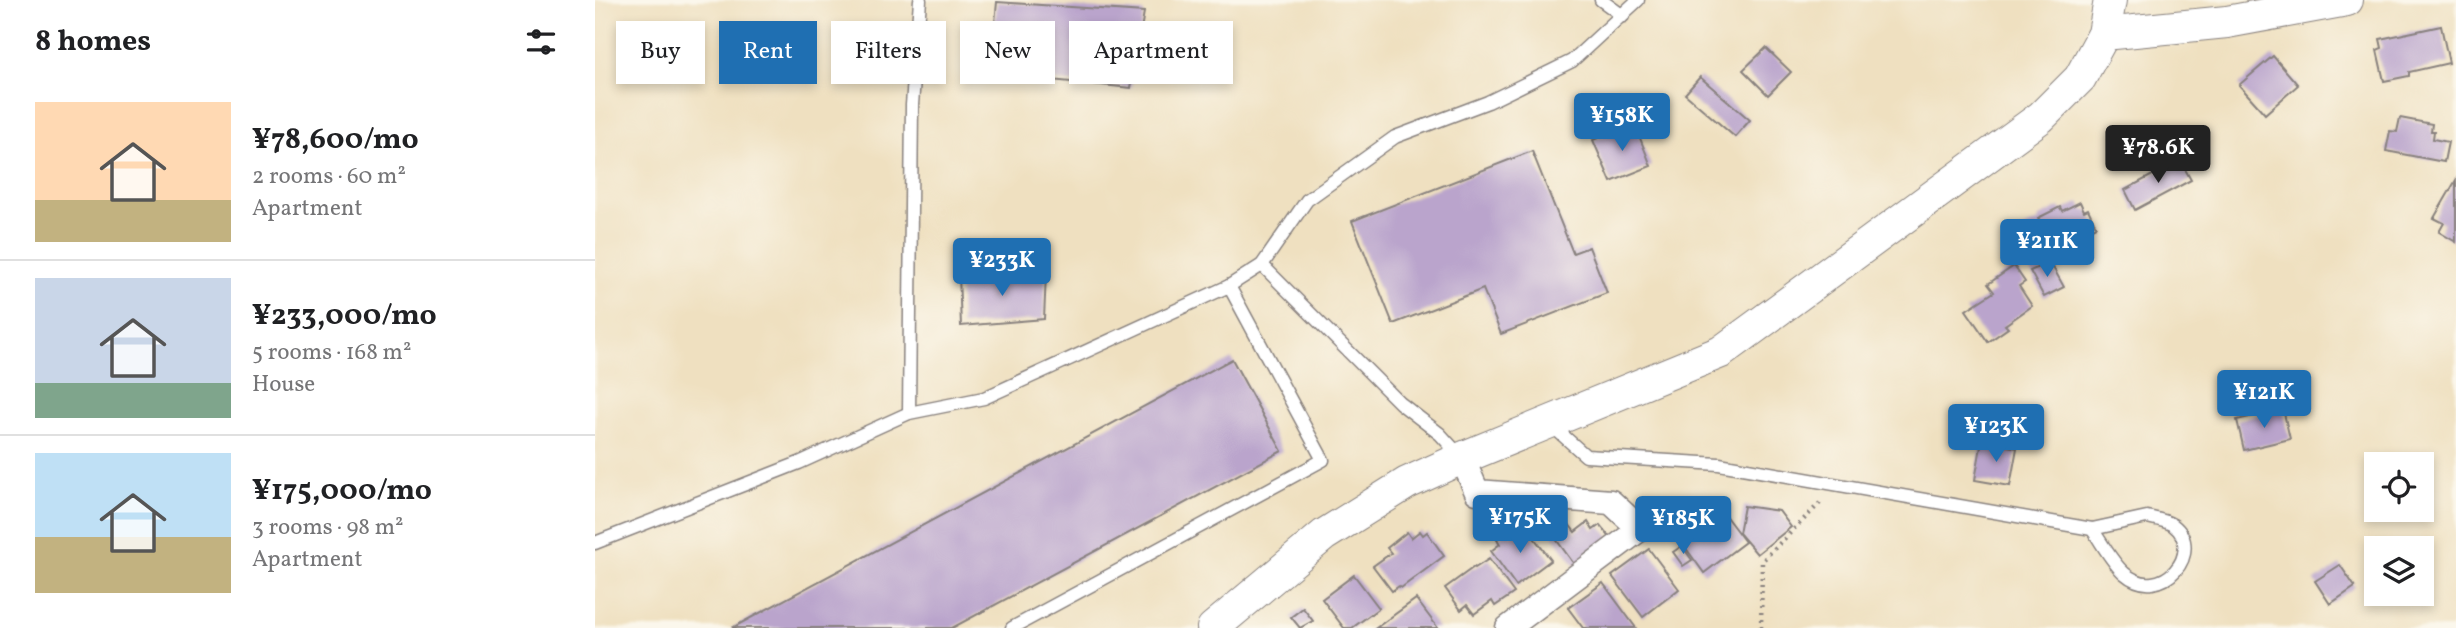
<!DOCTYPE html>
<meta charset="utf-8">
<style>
body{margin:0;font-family:Vollkorn,serif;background:#f2f2f2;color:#202124;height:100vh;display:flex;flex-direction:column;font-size:26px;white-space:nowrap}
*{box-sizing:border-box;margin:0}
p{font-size:23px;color:#757577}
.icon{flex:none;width:38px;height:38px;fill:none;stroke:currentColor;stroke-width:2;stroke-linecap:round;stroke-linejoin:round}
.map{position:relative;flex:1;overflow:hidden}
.drawer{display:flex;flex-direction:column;background:#fff;width:595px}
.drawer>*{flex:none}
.hud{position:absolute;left:21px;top:21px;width:665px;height:63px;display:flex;gap:14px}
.fabs{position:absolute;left:1769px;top:452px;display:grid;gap:14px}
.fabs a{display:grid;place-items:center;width:70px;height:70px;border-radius:0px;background:#fff;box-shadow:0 4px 10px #0003;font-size:35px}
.price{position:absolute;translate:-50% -60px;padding:0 16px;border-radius:7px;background:#1f6fb2;color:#fff;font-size:23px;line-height:46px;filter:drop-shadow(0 2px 4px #0008)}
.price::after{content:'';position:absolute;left:50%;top:42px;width:21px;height:16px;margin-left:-10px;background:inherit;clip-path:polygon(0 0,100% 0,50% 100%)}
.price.active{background:#222;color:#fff}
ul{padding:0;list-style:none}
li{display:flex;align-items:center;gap:21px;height:175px;padding:0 35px}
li+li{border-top:2px solid #e0e0e0}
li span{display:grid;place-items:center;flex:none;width:196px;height:140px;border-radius:0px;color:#555}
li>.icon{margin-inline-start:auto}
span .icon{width:84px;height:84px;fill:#fffc;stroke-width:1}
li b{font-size:30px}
h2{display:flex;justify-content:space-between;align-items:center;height:84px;padding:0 35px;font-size:30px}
.chip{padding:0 24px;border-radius:0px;background:#fff;box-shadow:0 4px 10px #0003;font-size:24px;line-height:63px}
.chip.active{background:#1f6fb2;color:#fff}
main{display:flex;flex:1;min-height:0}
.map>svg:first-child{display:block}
.building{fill:#baa4cc}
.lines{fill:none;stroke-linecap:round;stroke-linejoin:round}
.service-casing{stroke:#88817e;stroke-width:15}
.minor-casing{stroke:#88817e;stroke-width:27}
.tertiary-casing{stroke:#88817e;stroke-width:34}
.path{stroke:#88817e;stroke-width:4.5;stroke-dasharray:2 5;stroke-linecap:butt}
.service{stroke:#fff;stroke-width:12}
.minor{stroke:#fff;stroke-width:24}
.tertiary{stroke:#fff;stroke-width:32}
</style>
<main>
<section class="drawer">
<h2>8 homes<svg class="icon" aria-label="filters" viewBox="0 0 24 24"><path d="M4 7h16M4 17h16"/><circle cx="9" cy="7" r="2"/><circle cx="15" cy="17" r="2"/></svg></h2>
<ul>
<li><span style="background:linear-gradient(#ffd9b3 70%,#c2b280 0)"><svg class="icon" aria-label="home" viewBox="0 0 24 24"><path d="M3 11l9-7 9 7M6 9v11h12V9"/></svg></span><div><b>¥78,600/mo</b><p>2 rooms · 60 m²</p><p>Apartment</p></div></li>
<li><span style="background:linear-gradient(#c9d6e8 75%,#7fa58c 0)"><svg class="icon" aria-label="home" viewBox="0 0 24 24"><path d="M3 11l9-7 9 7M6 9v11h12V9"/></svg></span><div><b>¥233,000/mo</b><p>5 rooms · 168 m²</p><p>House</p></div></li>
<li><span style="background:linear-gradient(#bfe0f5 60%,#c2b280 0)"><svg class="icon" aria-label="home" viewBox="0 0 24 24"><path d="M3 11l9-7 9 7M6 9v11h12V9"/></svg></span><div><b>¥175,000/mo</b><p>3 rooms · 98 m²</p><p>Apartment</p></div></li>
</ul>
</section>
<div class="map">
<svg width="1861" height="628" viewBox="0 0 1861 628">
<rect width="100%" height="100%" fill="#fbf7ec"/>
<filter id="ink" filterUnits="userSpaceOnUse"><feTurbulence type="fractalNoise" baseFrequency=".0143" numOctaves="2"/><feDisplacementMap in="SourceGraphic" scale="14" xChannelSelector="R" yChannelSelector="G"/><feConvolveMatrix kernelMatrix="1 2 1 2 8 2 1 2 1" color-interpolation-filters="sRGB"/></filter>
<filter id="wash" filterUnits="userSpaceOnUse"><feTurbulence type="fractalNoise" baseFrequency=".00686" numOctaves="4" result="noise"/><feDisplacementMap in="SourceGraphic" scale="28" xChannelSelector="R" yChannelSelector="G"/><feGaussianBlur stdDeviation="1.57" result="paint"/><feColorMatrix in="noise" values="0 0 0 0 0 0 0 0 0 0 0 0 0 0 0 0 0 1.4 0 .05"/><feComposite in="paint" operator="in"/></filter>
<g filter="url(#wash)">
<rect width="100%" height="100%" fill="#efe0c0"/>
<g id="blocks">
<g class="building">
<polygon points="402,2 549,12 536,88 395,74"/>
<polygon points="1846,26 1854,63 1814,72 1814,76 1789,81 1782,50 1787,48 1785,39"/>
<polygon points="1171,48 1196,72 1173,95 1148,70"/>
<polygon points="1678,56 1703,85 1670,114 1644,85"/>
<polygon points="1105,77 1155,120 1140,137 1090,94"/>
<polygon points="1805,118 1837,124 1836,131 1839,131 1838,139 1853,142 1849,162 1791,151 1795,131 1802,132"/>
<polygon points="1039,123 1056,166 1016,182 998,140"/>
<polygon points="937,151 978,253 994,247 1012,293 906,334 888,289 798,324 757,221"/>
<polygon points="1585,160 1596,180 1540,210 1530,190"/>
<polygon points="1861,180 1861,242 1844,232 1849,223 1839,218"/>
<polygon points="1485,202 1489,211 1493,209 1501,226 1471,240 1475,247 1441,263 1435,250 1431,251 1420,231 1445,221 1443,218 1465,207 1467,211"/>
<polygon points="435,251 427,267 373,275 376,255"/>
<polygon points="1455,262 1469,287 1449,297 1435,271"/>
<polygon points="1419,266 1430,282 1424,286 1437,306 1410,325 1413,328 1393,342 1371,310 1399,292 1393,284"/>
<polygon points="451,274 449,319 366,326 364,275"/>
<polygon points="637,359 687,451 357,628 137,628"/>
<polygon points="1688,409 1695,439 1649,450 1642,420"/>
<polygon points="1387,441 1422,448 1415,486 1380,480"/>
<polygon points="1149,506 1184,511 1196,527 1162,554 1144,533"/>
<polygon points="1126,510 1150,542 1109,573 1085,540"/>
<polygon points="970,519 980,532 993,522 998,530 1005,525 1018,541 982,568 955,531"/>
<polygon points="930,526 956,560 921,586 896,551 905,544 902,539 913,531 917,536"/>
<polygon points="825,531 828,535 832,532 849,556 806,588 804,586 797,591 778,566 796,553 792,548 812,532 816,538"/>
<polygon points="1087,546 1097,560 1088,566 1078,552"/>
<polygon points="1054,549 1084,589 1048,617 1017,576"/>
<polygon points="894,559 919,593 900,606 897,601 879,614 872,605 866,610 850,588 879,567 880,568"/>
<polygon points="1745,565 1760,587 1735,604 1720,581"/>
<polygon points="759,575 784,608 757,628 749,628 727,599"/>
<polygon points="1008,583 1041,628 988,628 973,608"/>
<polygon points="821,599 843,628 781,628"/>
<polygon points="708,608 718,621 705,628 696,617"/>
</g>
</g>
</g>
<g filter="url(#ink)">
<use href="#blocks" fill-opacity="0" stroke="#88817e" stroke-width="2"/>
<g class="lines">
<defs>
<g id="service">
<polyline points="1006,0 1028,16"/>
<polyline points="667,265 805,403 845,434 866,457"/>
<polyline points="314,413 317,105 325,0"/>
<polyline points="955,424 991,456 1124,464 1497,529"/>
<path d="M 1552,517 C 1561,519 1570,520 1578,525 C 1611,550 1567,606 1529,573 C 1516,561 1507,543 1497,529 Z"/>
<polyline points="0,543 204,463 314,413 389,398 634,286 667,265 712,200 800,137 893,102 977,61 1043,0"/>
<polyline points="417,628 728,460 634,286"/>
</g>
<polyline id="minor" points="867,458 882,492 1016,502 1045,529 913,628"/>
<g id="tertiary">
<polyline points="1509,34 1632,22 1752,0"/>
<polyline points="618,628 729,535 812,483 867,458 1126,352 1446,117 1485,78 1509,34 1515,0"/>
</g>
</defs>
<use href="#service" class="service-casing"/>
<use href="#minor" class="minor-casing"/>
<use href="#tertiary" class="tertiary-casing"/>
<polyline class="path" points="1166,628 1167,561 1228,500"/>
<use href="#service" class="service"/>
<use href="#minor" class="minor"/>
<use href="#tertiary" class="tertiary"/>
</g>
</g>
</svg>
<div class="fabs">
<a><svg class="icon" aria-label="locate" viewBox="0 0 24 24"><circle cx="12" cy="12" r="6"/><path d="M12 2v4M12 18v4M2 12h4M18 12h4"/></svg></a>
<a><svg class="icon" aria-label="layers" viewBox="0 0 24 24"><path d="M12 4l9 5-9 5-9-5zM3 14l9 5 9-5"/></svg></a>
</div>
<b class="price" style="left:1027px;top:153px">¥158K</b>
<b class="price active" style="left:1563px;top:185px">¥78.6K</b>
<b class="price" style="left:1452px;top:279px">¥211K</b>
<b class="price" style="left:407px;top:298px">¥233K</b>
<b class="price" style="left:1669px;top:430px">¥121K</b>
<b class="price" style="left:1401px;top:464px">¥123K</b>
<b class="price" style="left:925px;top:555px">¥175K</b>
<b class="price" style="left:1088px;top:556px">¥185K</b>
<div class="hud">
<a class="chip">Buy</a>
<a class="chip active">Rent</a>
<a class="chip">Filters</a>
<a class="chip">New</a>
<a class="chip">Apartment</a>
</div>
</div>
</main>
